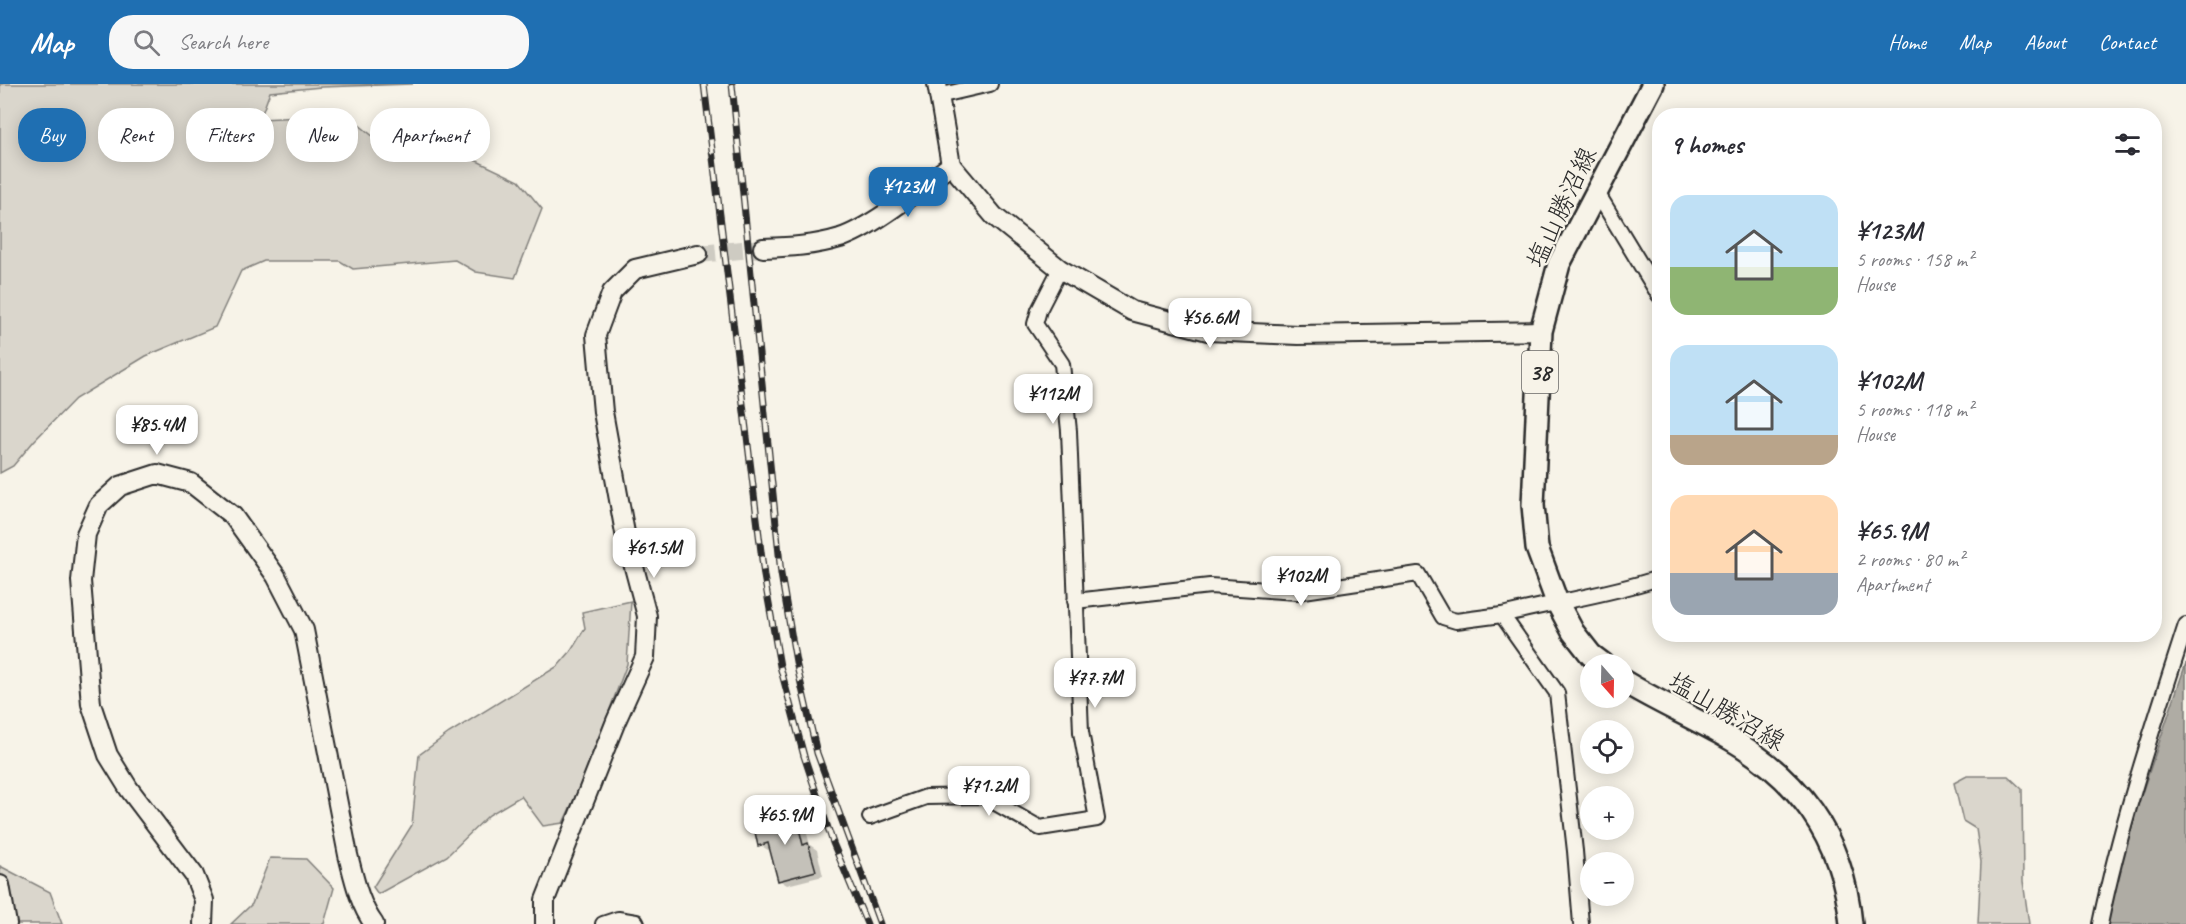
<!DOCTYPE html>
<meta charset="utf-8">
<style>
body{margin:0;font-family:Caveat,"Klee One",sans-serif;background:#f7f7f7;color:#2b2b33;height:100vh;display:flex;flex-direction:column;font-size:22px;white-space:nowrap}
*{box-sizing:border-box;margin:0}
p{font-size:20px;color:#7c7c81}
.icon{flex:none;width:33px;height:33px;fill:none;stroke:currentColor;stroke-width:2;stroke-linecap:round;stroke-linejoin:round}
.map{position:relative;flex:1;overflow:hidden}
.panel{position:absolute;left:1652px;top:24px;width:510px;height:534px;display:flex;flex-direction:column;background:#fff;border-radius:24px;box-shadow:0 3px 15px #0003}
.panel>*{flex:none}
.guide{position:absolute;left:18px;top:24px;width:570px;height:54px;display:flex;gap:12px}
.needle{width:39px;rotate:160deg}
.fabs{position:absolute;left:1580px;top:570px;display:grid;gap:12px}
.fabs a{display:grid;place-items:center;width:54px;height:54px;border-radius:50%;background:#fff;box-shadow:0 3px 15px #0003;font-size:30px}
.price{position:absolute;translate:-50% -51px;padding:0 14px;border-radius:12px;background:#fff;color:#222;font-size:20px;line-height:39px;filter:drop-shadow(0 2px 3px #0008)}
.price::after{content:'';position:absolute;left:50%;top:36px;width:18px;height:14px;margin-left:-9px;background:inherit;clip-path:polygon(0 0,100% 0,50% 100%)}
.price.current{background:#1f6fb2;color:#fff}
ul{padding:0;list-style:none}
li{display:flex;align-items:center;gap:18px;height:150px;padding:0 18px}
li span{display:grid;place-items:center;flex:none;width:168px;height:120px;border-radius:18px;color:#555}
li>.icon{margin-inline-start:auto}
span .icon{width:72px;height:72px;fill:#fffc;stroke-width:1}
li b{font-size:26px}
h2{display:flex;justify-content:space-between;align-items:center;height:72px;padding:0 18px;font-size:26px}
.chip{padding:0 21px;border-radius:24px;background:#fff;box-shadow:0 3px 15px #0003;font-size:21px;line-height:54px}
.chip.current{background:#1f6fb2;color:#fff}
header{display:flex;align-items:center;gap:36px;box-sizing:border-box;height:84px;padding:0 30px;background:#1f6fb2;color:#fff}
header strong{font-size:28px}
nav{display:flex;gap:33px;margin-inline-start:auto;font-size:21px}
.search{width:420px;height:54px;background:#f7f7f7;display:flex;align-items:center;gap:15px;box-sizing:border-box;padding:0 21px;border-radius:24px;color:#7c7c81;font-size:22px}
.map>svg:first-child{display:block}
.green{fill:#dad6cc;stroke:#82807c;stroke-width:1.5}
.water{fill:#afaca4;stroke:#7a7874;stroke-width:1.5}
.shadow{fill:#0003}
.building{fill:#c4c1b9;stroke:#2b2b2b;stroke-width:1.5}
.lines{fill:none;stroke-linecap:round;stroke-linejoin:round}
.secondary-tunnel{stroke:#cecbc2;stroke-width:18;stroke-dasharray:18 9;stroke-linecap:butt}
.street-casing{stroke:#2b2b2b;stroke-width:18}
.secondary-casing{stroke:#2b2b2b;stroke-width:22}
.primary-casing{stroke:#2b2b2b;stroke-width:26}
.street{stroke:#f7f3e8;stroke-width:14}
.secondary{stroke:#f7f3e8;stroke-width:18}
.primary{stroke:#f7f3e8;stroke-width:21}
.rail-casing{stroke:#2b2b2b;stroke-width:7}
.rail{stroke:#f7f3e8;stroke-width:4.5;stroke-dasharray:14;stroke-linecap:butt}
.labels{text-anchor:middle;stroke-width:4.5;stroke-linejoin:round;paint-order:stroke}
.shield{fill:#f7f3e8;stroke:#686764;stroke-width:1.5}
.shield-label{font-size:24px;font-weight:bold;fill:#2b2b2b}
.street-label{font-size:26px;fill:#2b2b2b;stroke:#f7f3e8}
</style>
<header>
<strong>Map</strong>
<div class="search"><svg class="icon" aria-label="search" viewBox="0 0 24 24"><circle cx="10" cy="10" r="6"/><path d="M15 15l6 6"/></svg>Search here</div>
<nav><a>Home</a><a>Map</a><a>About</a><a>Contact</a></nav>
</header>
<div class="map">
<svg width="2186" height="840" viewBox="0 0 2186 840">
<rect width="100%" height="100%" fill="#f7f3e8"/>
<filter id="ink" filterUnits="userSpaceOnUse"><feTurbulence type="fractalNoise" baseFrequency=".0167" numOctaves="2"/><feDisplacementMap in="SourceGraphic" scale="12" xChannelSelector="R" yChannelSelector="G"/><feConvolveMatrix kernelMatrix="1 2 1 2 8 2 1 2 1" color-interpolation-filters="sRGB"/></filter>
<g filter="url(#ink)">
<g class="green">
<polygon points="0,0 413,0 321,3 270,8 260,35 347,31 397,72 454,66 519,97 542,125 515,194 476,188 455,176 353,185 340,177 264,177 241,187 215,243 146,272 75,315 34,357 13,382 0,389"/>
<polygon points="631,517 627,580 583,696 563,739 543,742 521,712 489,731 447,772 378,810 373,803 412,741 419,671 449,649 558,582 571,567 585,544 582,528"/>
<polygon points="1967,692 2008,692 2022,705 2023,797 2029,840 1978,840 1981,778 1976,745 1963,737 1954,699"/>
<polygon points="270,774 306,775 334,804 324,840 231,840 252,820"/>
<polygon points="0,782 50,808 62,840 7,840 0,801"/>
</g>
<polygon class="water" points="2186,579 2186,840 2106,840 2117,783"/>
<polygon class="shadow" points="794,730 803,735 810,761 817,766 823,792 787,801 779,796 771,765 768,766 760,761"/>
<polygon class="building" points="795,728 803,761 808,759 816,787 778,797 768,759 758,762 753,739"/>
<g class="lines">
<polyline class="secondary-tunnel" points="698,170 763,164"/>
<defs>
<g id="street">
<polyline points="938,12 990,0"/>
<polyline points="1596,107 1659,211"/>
<polyline points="1075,517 1210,502 1297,508 1418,490 1443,533 1456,537 1502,531"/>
<polyline points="870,733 926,713 983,712 1040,744 1097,735 1081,648 1069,347 1062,280 1035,240 1039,226 1060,185"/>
<polyline points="603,840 618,835 636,838 637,840"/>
<path d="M 1581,840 L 1575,767 L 1557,609 L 1502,531 C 1554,518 1608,511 1659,494"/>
<path d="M 2100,840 C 2121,738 2154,640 2186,541"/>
</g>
<g id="secondary">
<polyline points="951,81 994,132 1060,185 1132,227 1208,247 1298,251 1541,247"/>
<path d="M 763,164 C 789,163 814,162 840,154 C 875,142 921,103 951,81 L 937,0"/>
<polyline points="0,801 7,840"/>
<path d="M 203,840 L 204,816 L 194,791 L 129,705 L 108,671 L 91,620 L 81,497 L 86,450 L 99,421 L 120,402 L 157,390 L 191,399 L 233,432 L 276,492 L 304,546 L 348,771 C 354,794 359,820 374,840"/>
<polyline points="545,840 545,816 616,637 645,573 647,532 625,449 603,328 596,251 612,208 635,185 698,170"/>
</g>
<g id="primary">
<polyline points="1603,580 1591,571 1573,548 1557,518 1537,464 1533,421 1541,247 1559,180 1653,0"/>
<path d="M 1623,597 C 1654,616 1688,631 1720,649 C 1797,691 1843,751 1851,840"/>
</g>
</defs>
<use href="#street" class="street-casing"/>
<use href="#secondary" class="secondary-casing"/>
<use href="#primary" class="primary-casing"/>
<use href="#street" class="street"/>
<use href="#secondary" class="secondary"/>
<use href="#primary" class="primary"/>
<defs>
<g id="rail">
<polyline points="704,0 764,492 780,582 804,672 833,759 867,840"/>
<polyline points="732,0 781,490 796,578 817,669 880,840"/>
</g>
</defs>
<use href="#rail" class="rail-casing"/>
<use href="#rail" class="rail"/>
</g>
</g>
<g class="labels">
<rect class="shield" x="1522" y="267" width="36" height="42" rx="4.5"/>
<g class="shield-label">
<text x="1540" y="296">38</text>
</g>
<g class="street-label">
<text transform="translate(1561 123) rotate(-65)" y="9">塩山勝沼線</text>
<text transform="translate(1727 627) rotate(30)" y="9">塩山勝沼線</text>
</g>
</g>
</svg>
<div class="fabs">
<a><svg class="needle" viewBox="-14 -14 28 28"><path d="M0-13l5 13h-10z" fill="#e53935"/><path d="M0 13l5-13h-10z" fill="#7c7c81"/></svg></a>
<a><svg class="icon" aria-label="locate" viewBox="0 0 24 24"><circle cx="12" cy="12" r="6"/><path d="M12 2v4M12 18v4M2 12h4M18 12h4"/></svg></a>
<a>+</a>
<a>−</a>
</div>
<b class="price current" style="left:908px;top:134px">¥123M</b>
<b class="price" style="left:1210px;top:265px">¥56.6M</b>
<b class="price" style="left:1053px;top:341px">¥112M</b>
<b class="price" style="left:157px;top:372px">¥85.4M</b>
<b class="price" style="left:654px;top:495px">¥61.5M</b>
<b class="price" style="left:1301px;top:523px">¥102M</b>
<b class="price" style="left:1095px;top:625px">¥77.7M</b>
<b class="price" style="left:989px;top:733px">¥71.2M</b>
<b class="price" style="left:785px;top:762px">¥65.9M</b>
<div class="guide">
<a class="chip current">Buy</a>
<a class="chip">Rent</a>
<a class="chip">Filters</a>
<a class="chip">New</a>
<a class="chip">Apartment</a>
</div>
<section class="panel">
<h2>9 homes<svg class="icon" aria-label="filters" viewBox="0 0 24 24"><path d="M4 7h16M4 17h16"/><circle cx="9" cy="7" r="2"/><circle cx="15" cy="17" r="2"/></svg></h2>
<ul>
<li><span style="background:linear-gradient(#bfe0f5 60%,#8fb573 0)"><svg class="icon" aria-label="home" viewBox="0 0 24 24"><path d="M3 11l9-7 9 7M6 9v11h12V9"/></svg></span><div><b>¥123M</b><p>5 rooms · 158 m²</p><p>House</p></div></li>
<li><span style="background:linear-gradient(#bfe0f5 75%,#b9a48a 0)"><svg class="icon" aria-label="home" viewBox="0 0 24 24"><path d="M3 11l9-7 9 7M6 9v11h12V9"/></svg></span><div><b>¥102M</b><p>5 rooms · 118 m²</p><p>House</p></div></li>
<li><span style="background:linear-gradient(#ffd9b3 65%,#9aa5b1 0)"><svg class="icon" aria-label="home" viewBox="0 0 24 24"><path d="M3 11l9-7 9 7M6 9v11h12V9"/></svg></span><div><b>¥65.9M</b><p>2 rooms · 80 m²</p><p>Apartment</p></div></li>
</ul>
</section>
</div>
